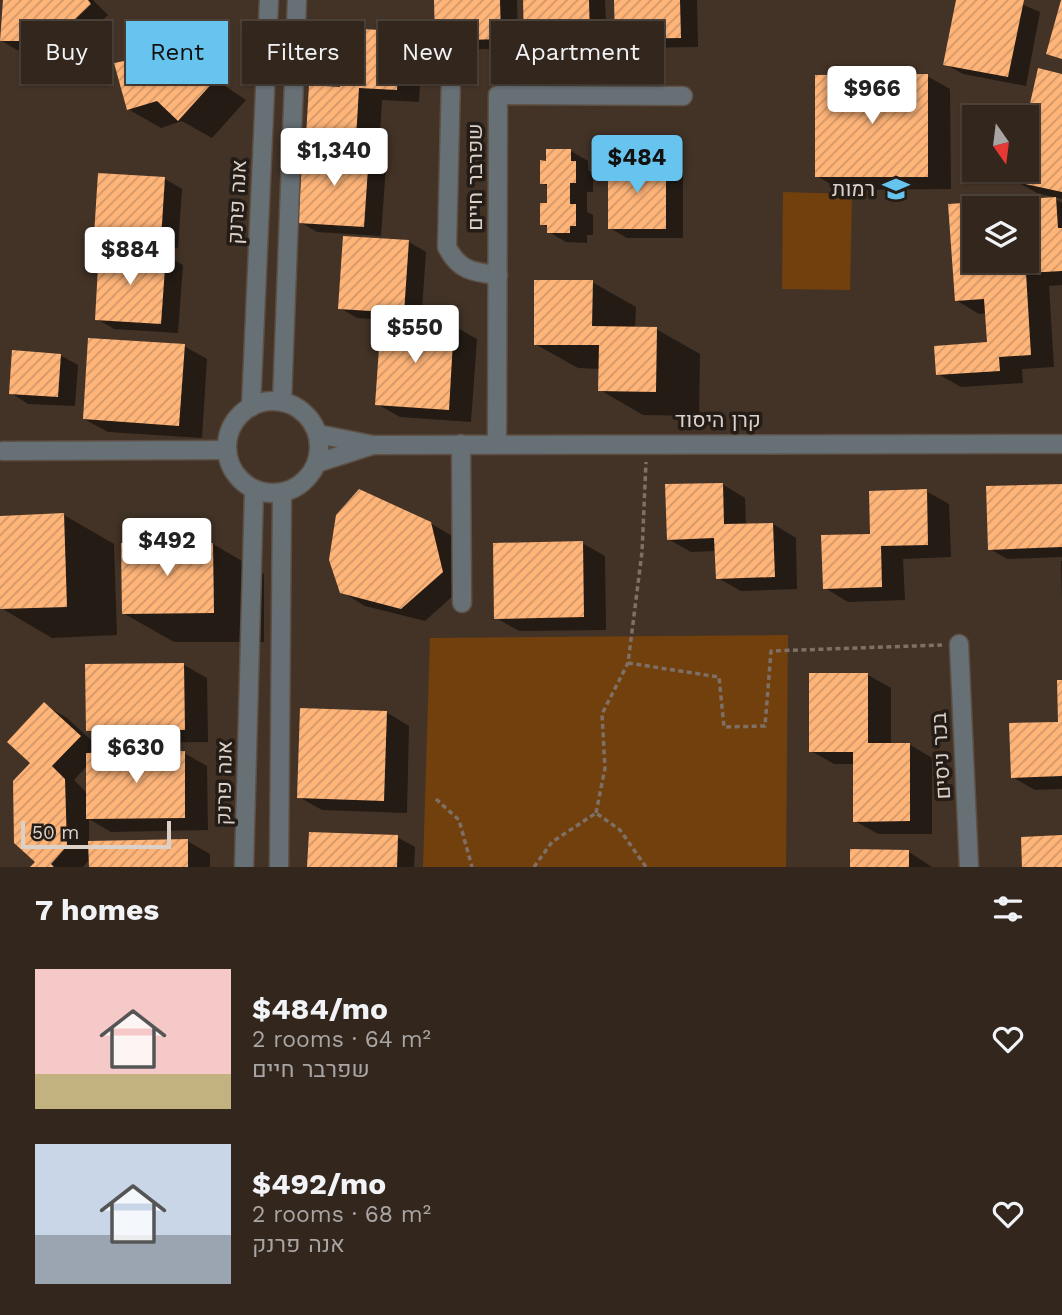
<!DOCTYPE html>
<meta charset="utf-8">
<style>
body{margin:0;font-family:"Work Sans",Heebo,sans-serif;background:#3d322a;color:#f1f3f6;height:100vh;display:flex;flex-direction:column;font-size:26px;white-space:nowrap}
*{box-sizing:border-box;margin:0}
p{font-size:23px;color:#a8a5a4}
.icon{flex:none;width:38px;height:38px;fill:none;stroke:currentColor;stroke-width:2;stroke-linecap:round;stroke-linejoin:round}
.map{position:relative;height:867px;overflow:hidden}
.panel{display:flex;flex-direction:column;background:#32261d;flex:1}
.panel>*{flex:none}
.hud{position:absolute;left:21px;top:21px;width:700px;height:63px;display:flex;gap:14px}
.needle{width:46px;rotate:166deg}
.fabs{position:absolute;left:962px;top:105px;display:grid;gap:14px}
.fabs a{display:grid;place-items:center;width:77px;height:77px;border-radius:0px;background:#32261d;box-shadow:0 2px 5px #0004,0 0 0 2px #4d433b;font-size:35px}
.scale{position:absolute;left:21px;bottom:18px;width:150px;box-sizing:border-box;padding-left:7px;border:4px solid #dbd1c9;border-top:0;font-size:19px;line-height:24px;white-space:nowrap;color:#dbd1c9;-webkit-text-stroke:5px #241d17;paint-order:stroke}
.price{position:absolute;translate:-50% -60px;padding:0 16px;border-radius:7px;background:#fff;color:#222;font-size:23px;line-height:46px;filter:drop-shadow(0 2px 4px #0008)}
.price::after{content:'';position:absolute;left:50%;top:42px;width:21px;height:16px;margin-left:-10px;background:inherit;clip-path:polygon(0 0,100% 0,50% 100%)}
.price.active{background:#67c4ef;color:#111}
ul{padding:0;list-style:none}
li{display:flex;align-items:center;gap:21px;height:175px;padding:0 35px}
li span{display:grid;place-items:center;flex:none;width:196px;height:140px;border-radius:0px;color:#555}
li>.icon{margin-inline-start:auto}
span .icon{width:84px;height:84px;fill:#fffc;stroke-width:1}
li b{font-size:30px}
h2{display:flex;justify-content:space-between;align-items:center;height:84px;padding:0 35px;font-size:30px}
.pill{padding:0 24px;border-radius:0px;background:#32261d;box-shadow:0 2px 5px #0004,0 0 0 2px #4d433b;font-size:24px;line-height:63px}
.pill.active{background:#67c4ef;color:#111}
.map>svg:first-child{display:block}
.green{fill:#72400d}
.shadow{fill:#0007;fill-rule:evenodd}
.building{fill:url(#building-hatch);fill-rule:evenodd}
.lines{fill:none;stroke-linecap:round;stroke-linejoin:round}
.minor-casing{stroke:#5e4f44;stroke-width:21}
.path{stroke:#7e7066;stroke-width:3.5;stroke-dasharray:5 3.5;stroke-linecap:butt}
.minor{stroke:#667075;stroke-width:18}
.labels{text-anchor:middle;stroke-width:7;stroke-linejoin:round;paint-order:stroke}
.street-label{font-size:21px;fill:#dbd1c9;stroke:#241d17}
.poi-label{font-size:21px;fill:#dbd1c9;stroke:#241d17;text-anchor:end}
</style>
<div class="map">
<svg width="1062" height="867" viewBox="0 0 1062 867">
<defs>
<pattern id="building-hatch" width="6" height="6" patternUnits="userSpaceOnUse" patternTransform="scale(1.75)"><rect width="6" height="6" fill="#ffb478"/><path d="M-1 1l2-2M0 6l6-6M5 7l2-2" fill="none" stroke="#d09769"/></pattern>
</defs>
<rect width="100%" height="100%" fill="#433327"/>
<g class="green">
<polygon points="783,192 852,194 850,290 782,289"/>
<polygon points="788,635 786,867 423,867 430,638"/>
</g>
<g class="shadow">
<polygon points="4,0 93,0 108,15 87,34 95,64 50,74 32,64 30,50 17,50 0,40"/>
<polygon points="436,0 517,0 518,48 454,50 437,40"/>
<polygon points="524,0 605,0 607,50 543,51 525,41"/>
<polygon points="616,0 697,0 698,47 634,48 617,38"/>
<polygon points="958,0 1012,0 1040,12 1026,86 963,74 945,64"/>
<polygon points="399,33 422,46 419,102 382,100 379,151 331,149 308,135 341,88"/>
<polygon points="187,34 219,53 216,80 246,100 212,138 182,121 161,128 128,109 141,59"/>
<polygon points="1062,75 1062,199 1037,193 1014,180 1017,170 1027,170"/>
<polygon points="927,76 950,89 951,189 840,190 817,176"/>
<polygon points="571,151 588,161 588,170 593,173 593,192 587,192 587,212 593,215 593,235 587,235 587,243 566,242 549,232 549,228 542,224 549,205 549,187 542,183 548,162"/>
<polygon points="369,156 386,166 381,236 317,232 300,222"/>
<polygon points="665,162 683,172 683,238 627,238 610,228"/>
<polygon points="165,179 182,189 178,248 113,244 96,234"/>
<path d="M 1055,199 L 1062,203 L 1062,285 L 1049,286 L 1054,367 L 1022,369 L 1023,383 L 961,387 L 938,374 L 989,344 L 987,313 L 979,314 L 956,300 L 950,206 ZM 975,208 L 1027,208 L 1027,261 L 975,261 Z"/>
<polygon points="409,242 426,252 421,324 454,326 477,339 471,422 400,417 377,404 382,320 357,318 340,308"/>
<polygon points="165,255 183,265 178,333 114,329 97,319"/>
<polygon points="592,282 636,307 635,328 656,329 700,354 699,416 643,415 600,390 600,369 578,368 535,344"/>
<polygon points="184,346 207,359 202,438 108,432 84,419"/>
<polygon points="60,355 78,365 75,406 28,404 11,393"/>
<polygon points="722,484 745,498 746,525 773,524 796,538 797,589 741,591 718,578 717,551 691,552 668,539"/>
<polygon points="1062,485 1062,557 1007,559 990,549"/>
<polygon points="926,491 949,504 951,557 903,559 905,600 848,602 825,588"/>
<polygon points="64,515 114,544 117,635 52,638 1,608 0,518"/>
<polygon points="430,523 454,537 465,585 425,621 365,606 342,592"/>
<polygon points="582,543 605,556 606,630 519,631 496,618"/>
<polygon points="213,544 264,574 264,642 174,642 123,613"/>
<polygon points="1061,561 1062,561 1062,603"/>
<polygon points="184,665 207,678 208,742 111,743 88,730"/>
<polygon points="868,675 891,688 891,744 909,744 932,758 932,834 878,834 855,821 855,764 834,764 811,751"/>
<polygon points="1062,681 1062,789 1035,790 1012,777 1060,724"/>
<path d="M 45,705 L 67,718 L 102,750 L 98,754 L 184,753 L 207,766 L 208,830 L 111,832 L 89,819 L 89,842 L 187,841 L 210,854 L 210,867 L 91,867 L 90,859 L 83,867 L 32,867 L 37,862 L 32,763 ZM 87,766 L 88,794 L 74,780 Z"/>
<polygon points="386,712 409,726 407,813 322,810 299,797"/>
<polygon points="397,837 415,847 414,867 309,867"/>
<polygon points="852,851 909,852 932,867 852,867"/>
</g>
<g class="building">
<polygon points="3,0 88,0 91,4 70,24 78,55 30,65 26,41 0,41"/>
<polygon points="434,0 500,0 501,39 435,41"/>
<polygon points="523,0 589,0 590,40 524,42"/>
<polygon points="614,0 680,0 681,38 615,39"/>
<polygon points="956,0 1024,0 1008,77 943,65"/>
<polygon points="1061,0 1062,0 1062,59 1046,54"/>
<polygon points="343,28 400,31 397,90 359,88 356,139 306,136 309,85 340,87"/>
<polygon points="137,30 187,33 184,60 215,80 178,121 157,101 127,110 114,63 139,58"/>
<polygon points="1038,68 1062,74 1062,192 1012,181 1015,170 1027,170 1027,117"/>
<polygon points="928,74 928,177 815,177 815,75"/>
<polygon points="546,149 571,149 571,161 576,161 576,183 570,183 570,204 576,204 576,226 570,226 570,233 547,233 547,225 540,225 540,203 547,203 547,184 540,184 540,160 546,161"/>
<polygon points="303,150 369,154 364,227 298,223"/>
<rect x="608" y="160" width="58" height="69"/>
<polygon points="98,173 165,177 161,239 94,235"/>
<path d="M 1056,197 L 1058,228 L 1062,228 L 1062,271 L 1026,273 L 1031,355 L 999,357 L 1000,371 L 936,375 L 934,346 L 987,342 L 984,299 L 955,301 L 948,204 ZM 975,208 L 1027,208 L 1027,261 L 975,261 Z"/>
<polygon points="343,236 409,240 404,313 338,309"/>
<polygon points="99,249 166,254 161,324 95,320"/>
<polygon points="534,280 593,280 592,326 657,327 656,392 598,391 599,345 534,345"/>
<polygon points="381,320 454,324 449,410 375,405"/>
<polygon points="88,338 185,344 179,426 83,419"/>
<polygon points="12,350 61,354 58,397 9,394"/>
<polygon points="723,483 724,524 773,523 775,577 716,579 714,538 667,540 665,484"/>
<polygon points="1062,484 1062,547 988,550 986,486"/>
<polygon points="359,489 431,522 443,572 401,609 340,593 329,560 336,515"/>
<polygon points="927,489 928,545 881,546 882,587 823,589 821,535 870,534 869,491"/>
<polygon points="64,513 67,607 0,609 0,516"/>
<polygon points="583,541 584,617 494,619 493,543"/>
<polygon points="121,543 213,543 214,613 122,614"/>
<polygon points="184,663 185,730 86,731 85,664"/>
<polygon points="809,673 868,673 868,743 910,743 910,821 853,822 853,752 809,752"/>
<polygon points="1057,680 1062,680 1062,776 1011,778 1009,723 1058,722"/>
<polygon points="44,702 81,736 52,766 65,779 67,846 51,864 54,867 30,867 35,862 14,843 13,781 30,763 7,742"/>
<polygon points="300,708 387,711 384,801 297,798"/>
<polygon points="185,751 185,818 86,819 86,753"/>
<polygon points="309,832 398,835 397,867 307,867"/>
<polygon points="1062,835 1062,867 1022,867 1021,837"/>
<polygon points="188,839 188,867 89,867 88,841"/>
<polygon points="850,849 909,850 909,867 850,867"/>
</g>
<g class="lines">
<defs>
<g id="minor">
<path d="M 451,77 L 447,247 C 459,271 473,272 498,275"/>
<circle cx="273" cy="447" r="46"/>
<polyline points="282,402 297,0"/>
<polyline points="251,407 269,0"/>
<polyline points="318,434 373,445 1062,444"/>
<polyline points="461,444 462,603"/>
<polyline points="497,444 498,95 683,96"/>
<polyline points="3,451 227,450"/>
<polyline points="317,463 370,446"/>
<polyline points="959,644 969,867"/>
<polyline points="244,867 254,490"/>
<polyline points="279,867 282,493"/>
</g>
</defs>
<use href="#minor" class="minor-casing"/>
<g class="path">
<polyline points="628,663 719,677 724,727 765,726 771,651 942,645"/>
<polyline points="436,799 459,820 472,867"/>
<polyline points="596,813 605,768 602,714 628,663 642,552 646,462"/>
<polyline points="534,867 552,842 596,813 620,830 646,867"/>
</g>
<use href="#minor" class="minor"/>
</g>
<defs>
<symbol id="school-bare" viewBox="-9 -9 18 18"><path d="M0-5L7-2L0 1L-7-2ZM-4 1L0 2.5L4 1V4Q0 6-4 4Z" fill="#67c4ef" stroke="#241d17" stroke-width="2.5" paint-order="stroke"/></symbol>
</defs>
<g fill-rule="evenodd">
<use href="#school-bare" x="877" y="170" width="38" height="38"/>
</g>
<g class="labels">
<g class="street-label">
<text transform="translate(475 177) rotate(-90)" y="7">שפרבר חיים</text>
<text transform="translate(237 202) rotate(-87)" y="7">אנה פרנק</text>
<text x="718" y="427">קרן היסוד</text>
<text transform="translate(941 756) rotate(-93)" y="7">בכר ניסים</text>
<text transform="translate(224 783) rotate(-89)" y="7">אנה פרנק</text>
</g>
<g class="poi-label">
<text x="875" y="196">רמות</text>
</g>
</g>
</svg>
<div class="fabs">
<a><svg class="needle" viewBox="-14 -14 28 28"><path d="M0-13l5 13h-10z" fill="#e53935"/><path d="M0 13l5-13h-10z" fill="#a8a5a4"/></svg></a>
<a><svg class="icon" aria-label="layers" viewBox="0 0 24 24"><path d="M12 4l9 5-9 5-9-5zM3 14l9 5 9-5"/></svg></a>
</div>
<div class="scale">50 m</div>
<b class="price" style="left:872px;top:126px">$966</b>
<b class="price" style="left:334px;top:188px">$1,340</b>
<b class="price active" style="left:637px;top:195px">$484</b>
<b class="price" style="left:130px;top:287px">$884</b>
<b class="price" style="left:415px;top:365px">$550</b>
<b class="price" style="left:167px;top:578px">$492</b>
<b class="price" style="left:136px;top:785px">$630</b>
<div class="hud">
<a class="pill">Buy</a>
<a class="pill active">Rent</a>
<a class="pill">Filters</a>
<a class="pill">New</a>
<a class="pill">Apartment</a>
</div>
</div>
<section class="panel">
<h2>7 homes<svg class="icon" aria-label="filters" viewBox="0 0 24 24"><path d="M4 7h16M4 17h16"/><circle cx="9" cy="7" r="2"/><circle cx="15" cy="17" r="2"/></svg></h2>
<ul>
<li><span style="background:linear-gradient(#f6c9c9 75%,#c2b280 0)"><svg class="icon" aria-label="home" viewBox="0 0 24 24"><path d="M3 11l9-7 9 7M6 9v11h12V9"/></svg></span><div><b>$484/mo</b><p>2 rooms · 64 m²</p><p>שפרבר חיים</p></div><svg class="icon" aria-label="heart" viewBox="0 0 24 24"><path d="M12 20l-8-8c-3-5 5-10 8-4 3-6 11-1 8 4z"/></svg></li>
<li><span style="background:linear-gradient(#c9d6e8 65%,#9aa5b1 0)"><svg class="icon" aria-label="home" viewBox="0 0 24 24"><path d="M3 11l9-7 9 7M6 9v11h12V9"/></svg></span><div><b>$492/mo</b><p>2 rooms · 68 m²</p><p>אנה פרנק</p></div><svg class="icon" aria-label="heart" viewBox="0 0 24 24"><path d="M12 20l-8-8c-3-5 5-10 8-4 3-6 11-1 8 4z"/></svg></li>
</ul>
</section>
